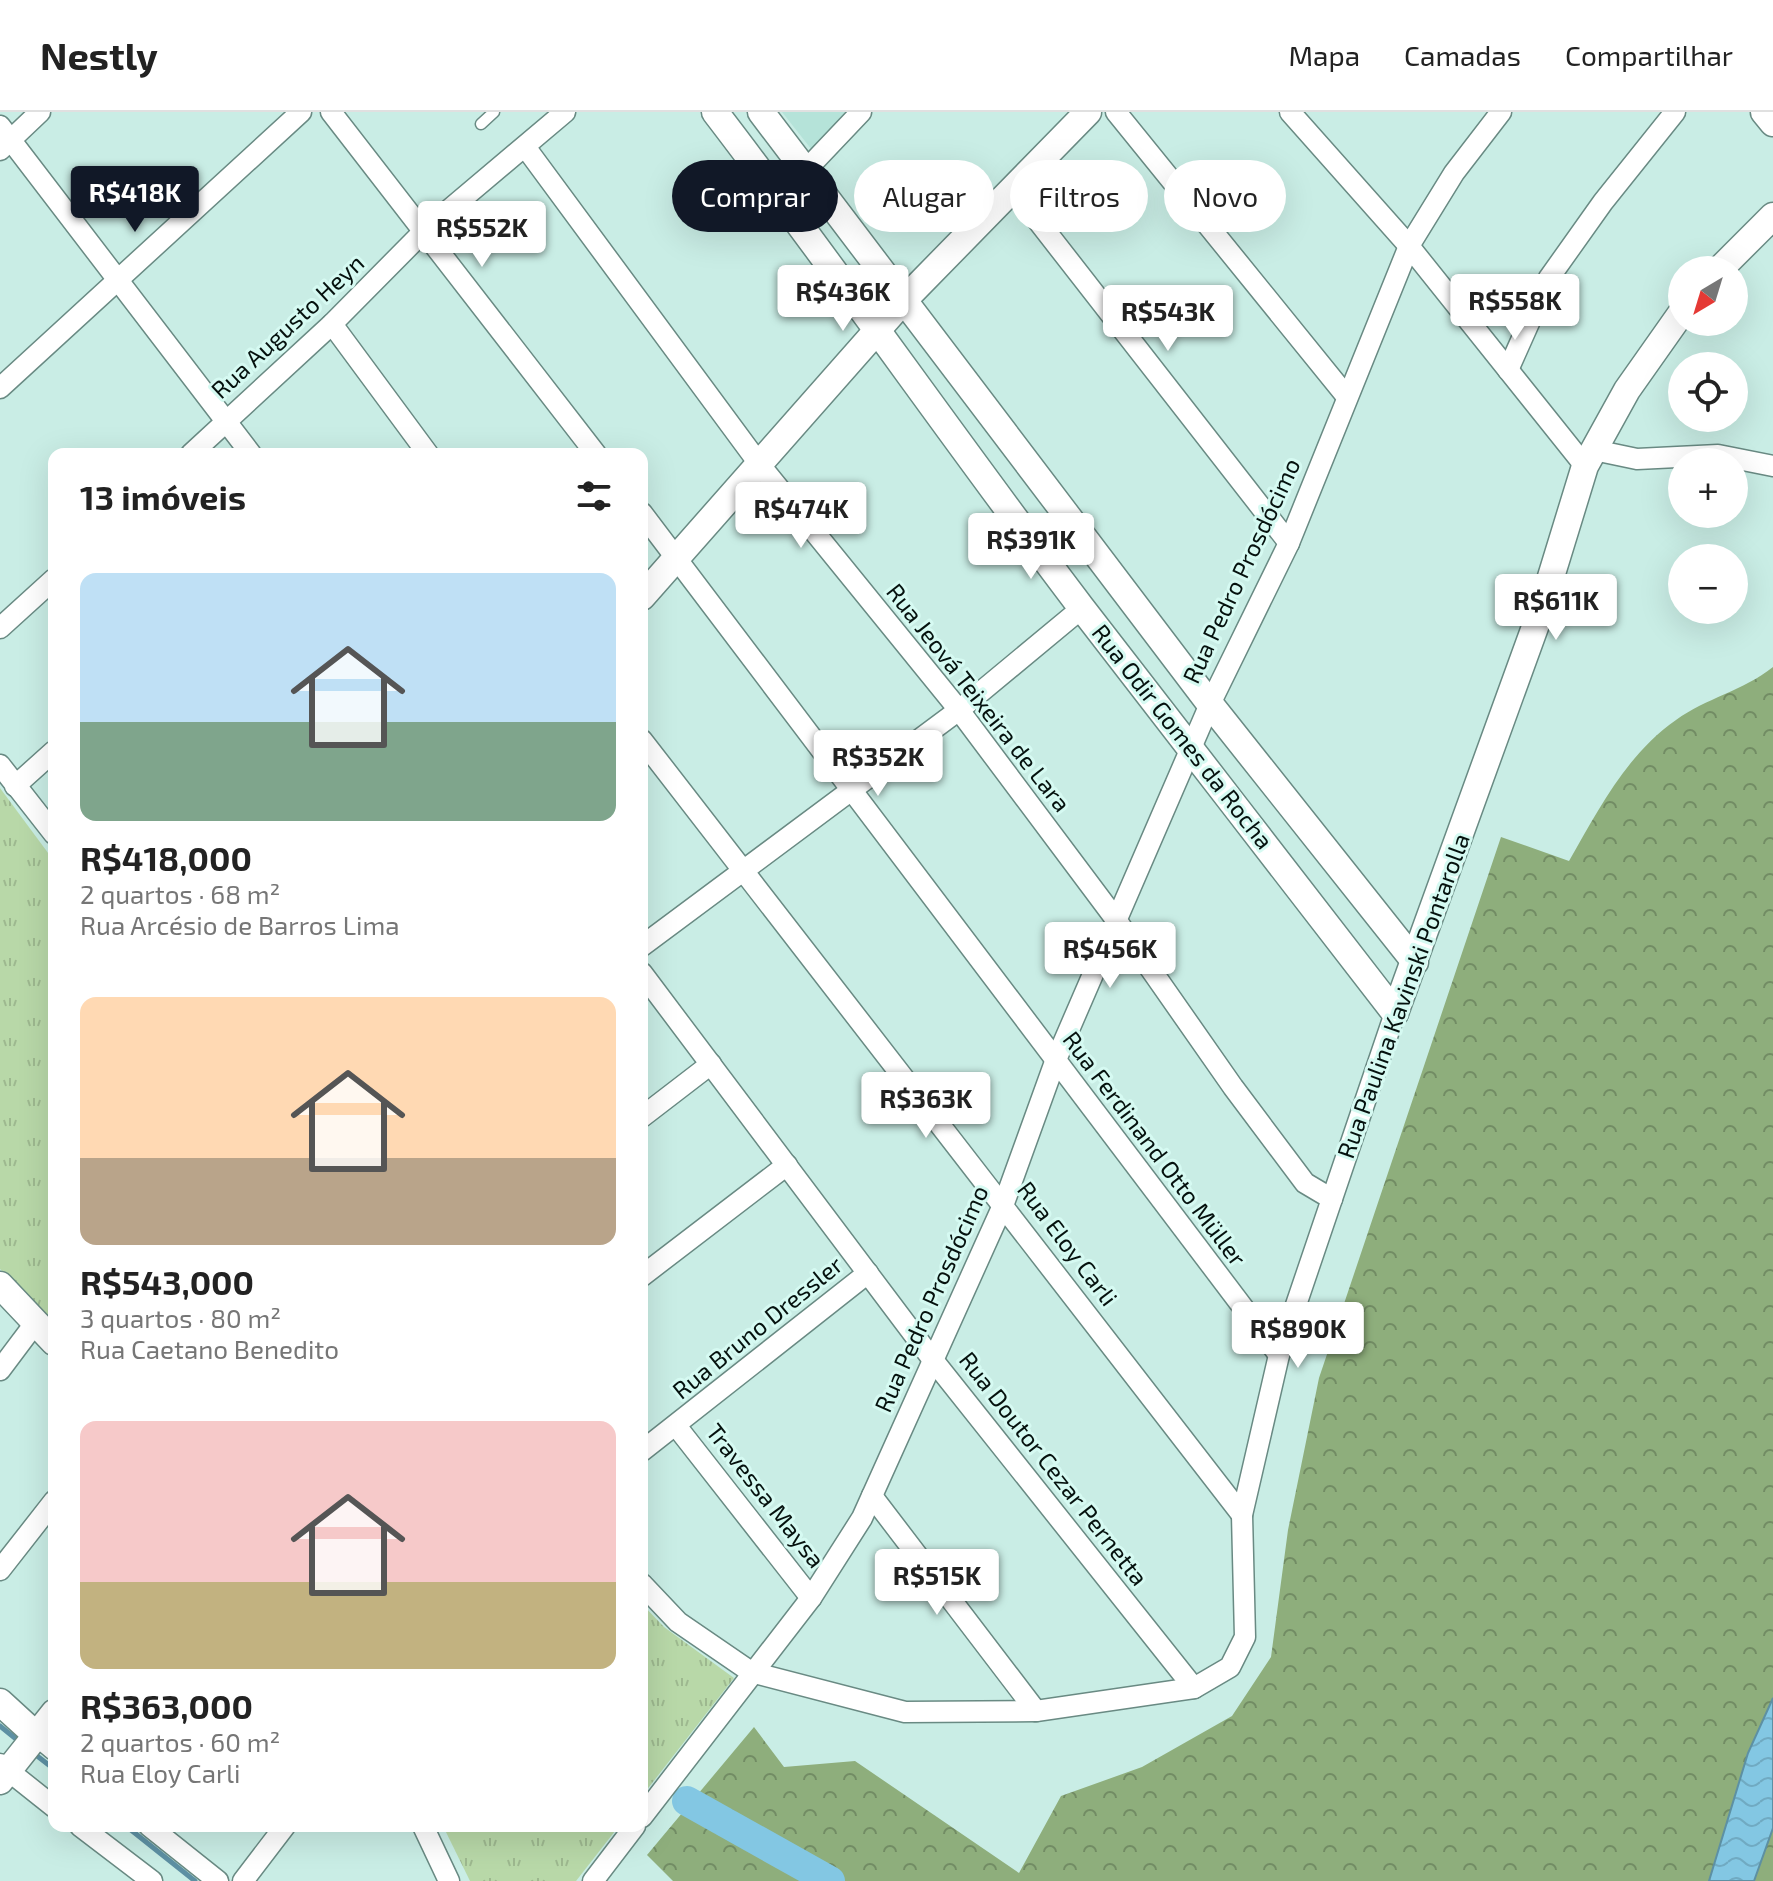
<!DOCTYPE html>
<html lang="pt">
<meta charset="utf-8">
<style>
body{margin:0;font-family:"Exo 2",sans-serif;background:#f2f2f2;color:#222;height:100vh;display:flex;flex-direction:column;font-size:30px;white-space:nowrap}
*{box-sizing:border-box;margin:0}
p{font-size:26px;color:#767676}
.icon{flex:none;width:44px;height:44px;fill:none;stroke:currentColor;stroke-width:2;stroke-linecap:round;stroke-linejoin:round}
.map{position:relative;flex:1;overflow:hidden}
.drawer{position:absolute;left:48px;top:336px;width:600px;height:1384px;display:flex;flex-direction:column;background:#fff;border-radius:16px;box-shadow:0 8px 32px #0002}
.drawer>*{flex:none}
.banner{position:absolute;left:672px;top:48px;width:760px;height:72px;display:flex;gap:16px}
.needle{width:52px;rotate:218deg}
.buttons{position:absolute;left:1668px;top:144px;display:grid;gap:16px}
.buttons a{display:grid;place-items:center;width:80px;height:80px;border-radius:50%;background:#fff;box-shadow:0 8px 32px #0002;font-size:40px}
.price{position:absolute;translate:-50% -68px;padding:0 18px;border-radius:8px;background:#fff;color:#222;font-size:26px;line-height:52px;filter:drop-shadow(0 2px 4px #0008)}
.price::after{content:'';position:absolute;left:50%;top:48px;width:24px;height:18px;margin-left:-12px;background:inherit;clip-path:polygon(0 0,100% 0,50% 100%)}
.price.current{background:#111827;color:#fff}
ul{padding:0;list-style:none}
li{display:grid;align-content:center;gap:16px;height:424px;padding:0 32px}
li span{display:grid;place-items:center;height:248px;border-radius:16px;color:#555}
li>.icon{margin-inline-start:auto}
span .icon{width:144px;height:144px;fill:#fffc;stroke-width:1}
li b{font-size:34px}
h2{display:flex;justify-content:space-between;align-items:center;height:96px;padding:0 32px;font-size:34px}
.pill{padding:0 28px;border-radius:36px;background:#fff;box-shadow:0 8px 32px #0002;font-size:28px;line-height:72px}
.pill.current{background:#111827;color:#fff}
header{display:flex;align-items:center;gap:48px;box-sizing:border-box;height:112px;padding:0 40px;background:#fff;border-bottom:2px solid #e0e0e0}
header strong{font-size:38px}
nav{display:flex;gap:44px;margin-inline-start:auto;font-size:28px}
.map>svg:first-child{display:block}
.built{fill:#b5e3d9}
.forest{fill:url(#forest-crowns)}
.park{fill:url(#park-tufts)}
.water{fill:url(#water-waves);stroke:#5d90a3;stroke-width:2}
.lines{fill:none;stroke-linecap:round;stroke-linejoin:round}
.stream{stroke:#5d90a3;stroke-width:5}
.river{stroke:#83c7e3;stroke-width:30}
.lane-casing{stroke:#698a83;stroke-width:13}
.street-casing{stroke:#698a83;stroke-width:23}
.secondary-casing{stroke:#698a83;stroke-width:29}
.lane{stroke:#fff;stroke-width:10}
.street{stroke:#fff;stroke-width:20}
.secondary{stroke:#fff;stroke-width:26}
.labels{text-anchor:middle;stroke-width:6;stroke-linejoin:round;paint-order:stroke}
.street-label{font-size:24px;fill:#05110e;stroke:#d6faf2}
</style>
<header>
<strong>Nestly</strong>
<nav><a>Mapa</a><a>Camadas</a><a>Compartilhar</a></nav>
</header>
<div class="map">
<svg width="1773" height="1769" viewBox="0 0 1773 1769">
<defs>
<pattern id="forest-crowns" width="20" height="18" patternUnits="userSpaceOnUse" patternTransform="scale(2)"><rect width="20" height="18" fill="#8eae7c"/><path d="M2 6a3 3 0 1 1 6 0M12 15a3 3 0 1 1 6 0" fill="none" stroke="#728c64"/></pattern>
<pattern id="park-tufts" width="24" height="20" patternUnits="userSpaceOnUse" patternTransform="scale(2)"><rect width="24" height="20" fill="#b8d8a8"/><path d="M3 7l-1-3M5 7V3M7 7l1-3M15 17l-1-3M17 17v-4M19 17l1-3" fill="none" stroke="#9db88f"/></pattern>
<pattern id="water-waves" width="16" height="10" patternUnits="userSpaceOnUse" patternTransform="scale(2)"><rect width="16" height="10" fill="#83c7e3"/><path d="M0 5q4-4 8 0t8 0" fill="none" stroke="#70aac2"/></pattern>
</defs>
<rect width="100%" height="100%" fill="#c9ede5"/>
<polygon class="built" points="782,0 848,0 812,38"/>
<g class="forest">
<path d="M 1773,555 L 1773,1586 L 1748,1641 L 1709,1769 L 673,1769 L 647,1743 L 754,1615 L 784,1655 L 855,1649 L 1019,1761 L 1061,1684 L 1142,1655 L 1232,1604 L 1271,1545 L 1288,1418 L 1319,1266 L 1501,725 L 1569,749 C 1599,697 1626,643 1676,608 C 1706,586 1743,579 1773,555 Z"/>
<polygon points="1773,1716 1773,1769 1754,1769 1754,1768"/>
</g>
<g class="park">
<polygon points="0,676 54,749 54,1212 0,1157"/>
<polygon points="642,1492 664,1515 734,1566 642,1684"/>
<polygon points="443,1714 619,1714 576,1769 470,1769"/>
</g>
<polygon class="water" points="1773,1586 1773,1716 1754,1769 1709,1769 1748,1641"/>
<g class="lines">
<g class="stream">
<polyline points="0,1614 21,1631"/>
<polyline points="32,1640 54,1657"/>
<polyline points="126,1714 195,1769"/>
</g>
<polyline class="river" points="687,1689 830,1769"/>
<defs>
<polyline id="lane" points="481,12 494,0"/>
<g id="street">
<polyline points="331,0 596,342"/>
<polyline points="1116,0 1347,285"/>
<polyline points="1290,0 1409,134 1585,354"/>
<polyline points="0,14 251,342"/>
<polyline points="526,36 760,353 959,598 1117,809 1233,975 1305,1071 1332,1087"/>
<polyline points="0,38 40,0"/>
<polyline points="805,59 861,0"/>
<polyline points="1013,77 1289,431"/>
<polyline points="332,212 428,342"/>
<polyline points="1508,258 1549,166 1603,90 1675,0"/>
<polyline points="0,276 301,0"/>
<polyline points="1594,338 1637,347 1718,343 1773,354"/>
<polyline points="191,342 332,212 424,119 565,0"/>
<polyline points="642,401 1279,1243"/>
<polyline points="0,516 54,467"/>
<polyline points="642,628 1242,1403"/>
<polyline points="0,653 54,722"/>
<polyline points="15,674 54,639"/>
<polyline points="642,834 959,598 1082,496"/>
<polyline points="642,861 933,1248 1194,1576"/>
<polyline points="642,1005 711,952"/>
<polyline points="642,1164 787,1053"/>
<polyline points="0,1258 36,1210"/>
<polyline points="677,1315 811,1486"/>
<polyline points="642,1339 868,1161"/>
<polyline points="872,1384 1036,1599"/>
<polyline points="0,1458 54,1389"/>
<polyline points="642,1472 678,1510 751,1560 905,1600 1036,1599 1194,1576 1230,1555 1245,1525 1242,1403 1279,1243 1395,901"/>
<polyline points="36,1623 54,1638"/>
<polyline points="0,1652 54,1695"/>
<polyline points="642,1705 811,1486 862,1406 1004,1091 1055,950 1210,592 1289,431 1409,134 1454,61 1501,0"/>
<polyline points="80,1714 152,1769"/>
<polyline points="149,1714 218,1769"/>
<polyline points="423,1714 449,1769"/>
<polyline points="243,1769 285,1714"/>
<polyline points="593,1769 635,1714"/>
</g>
<g id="secondary">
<path d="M 715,0 C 840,163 957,332 1081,495 C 1185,631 1291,765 1395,901"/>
<polyline points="761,0 1210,592 1415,850"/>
<polyline points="1764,0 1773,11"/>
<polyline points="1719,158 1773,104"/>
<polyline points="642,485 903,189 1088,0"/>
<polyline points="1395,901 1539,504 1585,354 1627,278 1682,200"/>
<polyline points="0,1173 54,1230"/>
<polyline points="0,1590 36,1623"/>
<polyline points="0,1669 54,1601"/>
</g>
</defs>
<use href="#lane" class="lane-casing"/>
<use href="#street" class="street-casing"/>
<use href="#secondary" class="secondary-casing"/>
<use href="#lane" class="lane"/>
<use href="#street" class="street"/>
<use href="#secondary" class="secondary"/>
</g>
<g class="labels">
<g class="street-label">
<text transform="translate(288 215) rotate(-43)" y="8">Rua Augusto Heyn</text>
<text transform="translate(1242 459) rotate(-65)" y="8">Rua Pedro Prosdócimo</text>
<text transform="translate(978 586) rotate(52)" y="8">Rua Jeová Teixeira de Lara</text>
<text transform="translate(1182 625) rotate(52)" y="8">Rua Odir Gomes da Rocha</text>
<text transform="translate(1404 884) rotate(-70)" y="8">Rua Paulina Kavinski Pontarolla</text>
<text transform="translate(1154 1037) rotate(53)" y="8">Rua Ferdinand Otto Müller</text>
<text transform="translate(1067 1132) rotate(53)" y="8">Rua Eloy Carli</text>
<text transform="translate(932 1187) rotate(-66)" y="8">Rua Pedro Prosdócimo</text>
<text transform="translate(758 1216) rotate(-39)" y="8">Rua Bruno Dressler</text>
<text transform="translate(1053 1357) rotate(52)" y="8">Rua Doutor Cezar Pernetta</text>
<text transform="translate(765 1384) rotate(52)" y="8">Travessa Maysa</text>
</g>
</g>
</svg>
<div class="buttons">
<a><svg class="needle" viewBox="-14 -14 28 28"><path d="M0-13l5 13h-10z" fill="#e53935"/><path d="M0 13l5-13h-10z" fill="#767676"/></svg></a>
<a><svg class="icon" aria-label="locate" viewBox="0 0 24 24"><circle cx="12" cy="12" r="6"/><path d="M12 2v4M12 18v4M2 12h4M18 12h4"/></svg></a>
<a>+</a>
<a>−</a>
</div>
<b class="price current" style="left:135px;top:122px">R$418K</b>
<b class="price" style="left:482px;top:157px">R$552K</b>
<b class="price" style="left:843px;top:221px">R$436K</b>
<b class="price" style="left:1515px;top:230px">R$558K</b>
<b class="price" style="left:1168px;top:241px">R$543K</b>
<b class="price" style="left:801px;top:438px">R$474K</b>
<b class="price" style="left:1031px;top:469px">R$391K</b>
<b class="price" style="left:1556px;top:530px">R$611K</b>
<b class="price" style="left:878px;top:686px">R$352K</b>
<b class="price" style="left:1110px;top:878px">R$456K</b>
<b class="price" style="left:926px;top:1028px">R$363K</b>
<b class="price" style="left:1298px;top:1258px">R$890K</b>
<b class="price" style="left:937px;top:1505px">R$515K</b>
<div class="banner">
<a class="pill current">Comprar</a>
<a class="pill">Alugar</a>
<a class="pill">Filtros</a>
<a class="pill">Novo</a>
</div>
<section class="drawer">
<h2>13 imóveis<svg class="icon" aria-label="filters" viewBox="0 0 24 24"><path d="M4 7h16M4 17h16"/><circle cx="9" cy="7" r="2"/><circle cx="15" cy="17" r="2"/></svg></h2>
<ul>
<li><span style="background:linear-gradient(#bfe0f5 60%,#7fa58c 0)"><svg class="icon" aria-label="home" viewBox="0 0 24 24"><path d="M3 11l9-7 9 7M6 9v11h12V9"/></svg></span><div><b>R$418,000</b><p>2 quartos · 68 m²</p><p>Rua Arcésio de Barros Lima</p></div></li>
<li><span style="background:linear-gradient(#ffd9b3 65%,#b9a48a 0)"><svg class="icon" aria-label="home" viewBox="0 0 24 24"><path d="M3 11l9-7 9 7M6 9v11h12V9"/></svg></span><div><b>R$543,000</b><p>3 quartos · 80 m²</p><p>Rua Caetano Benedito</p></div></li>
<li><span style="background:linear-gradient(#f6c9c9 65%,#c2b280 0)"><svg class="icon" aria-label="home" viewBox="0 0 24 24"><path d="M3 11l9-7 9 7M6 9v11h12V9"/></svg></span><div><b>R$363,000</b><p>2 quartos · 60 m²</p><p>Rua Eloy Carli</p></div></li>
</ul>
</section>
</div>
